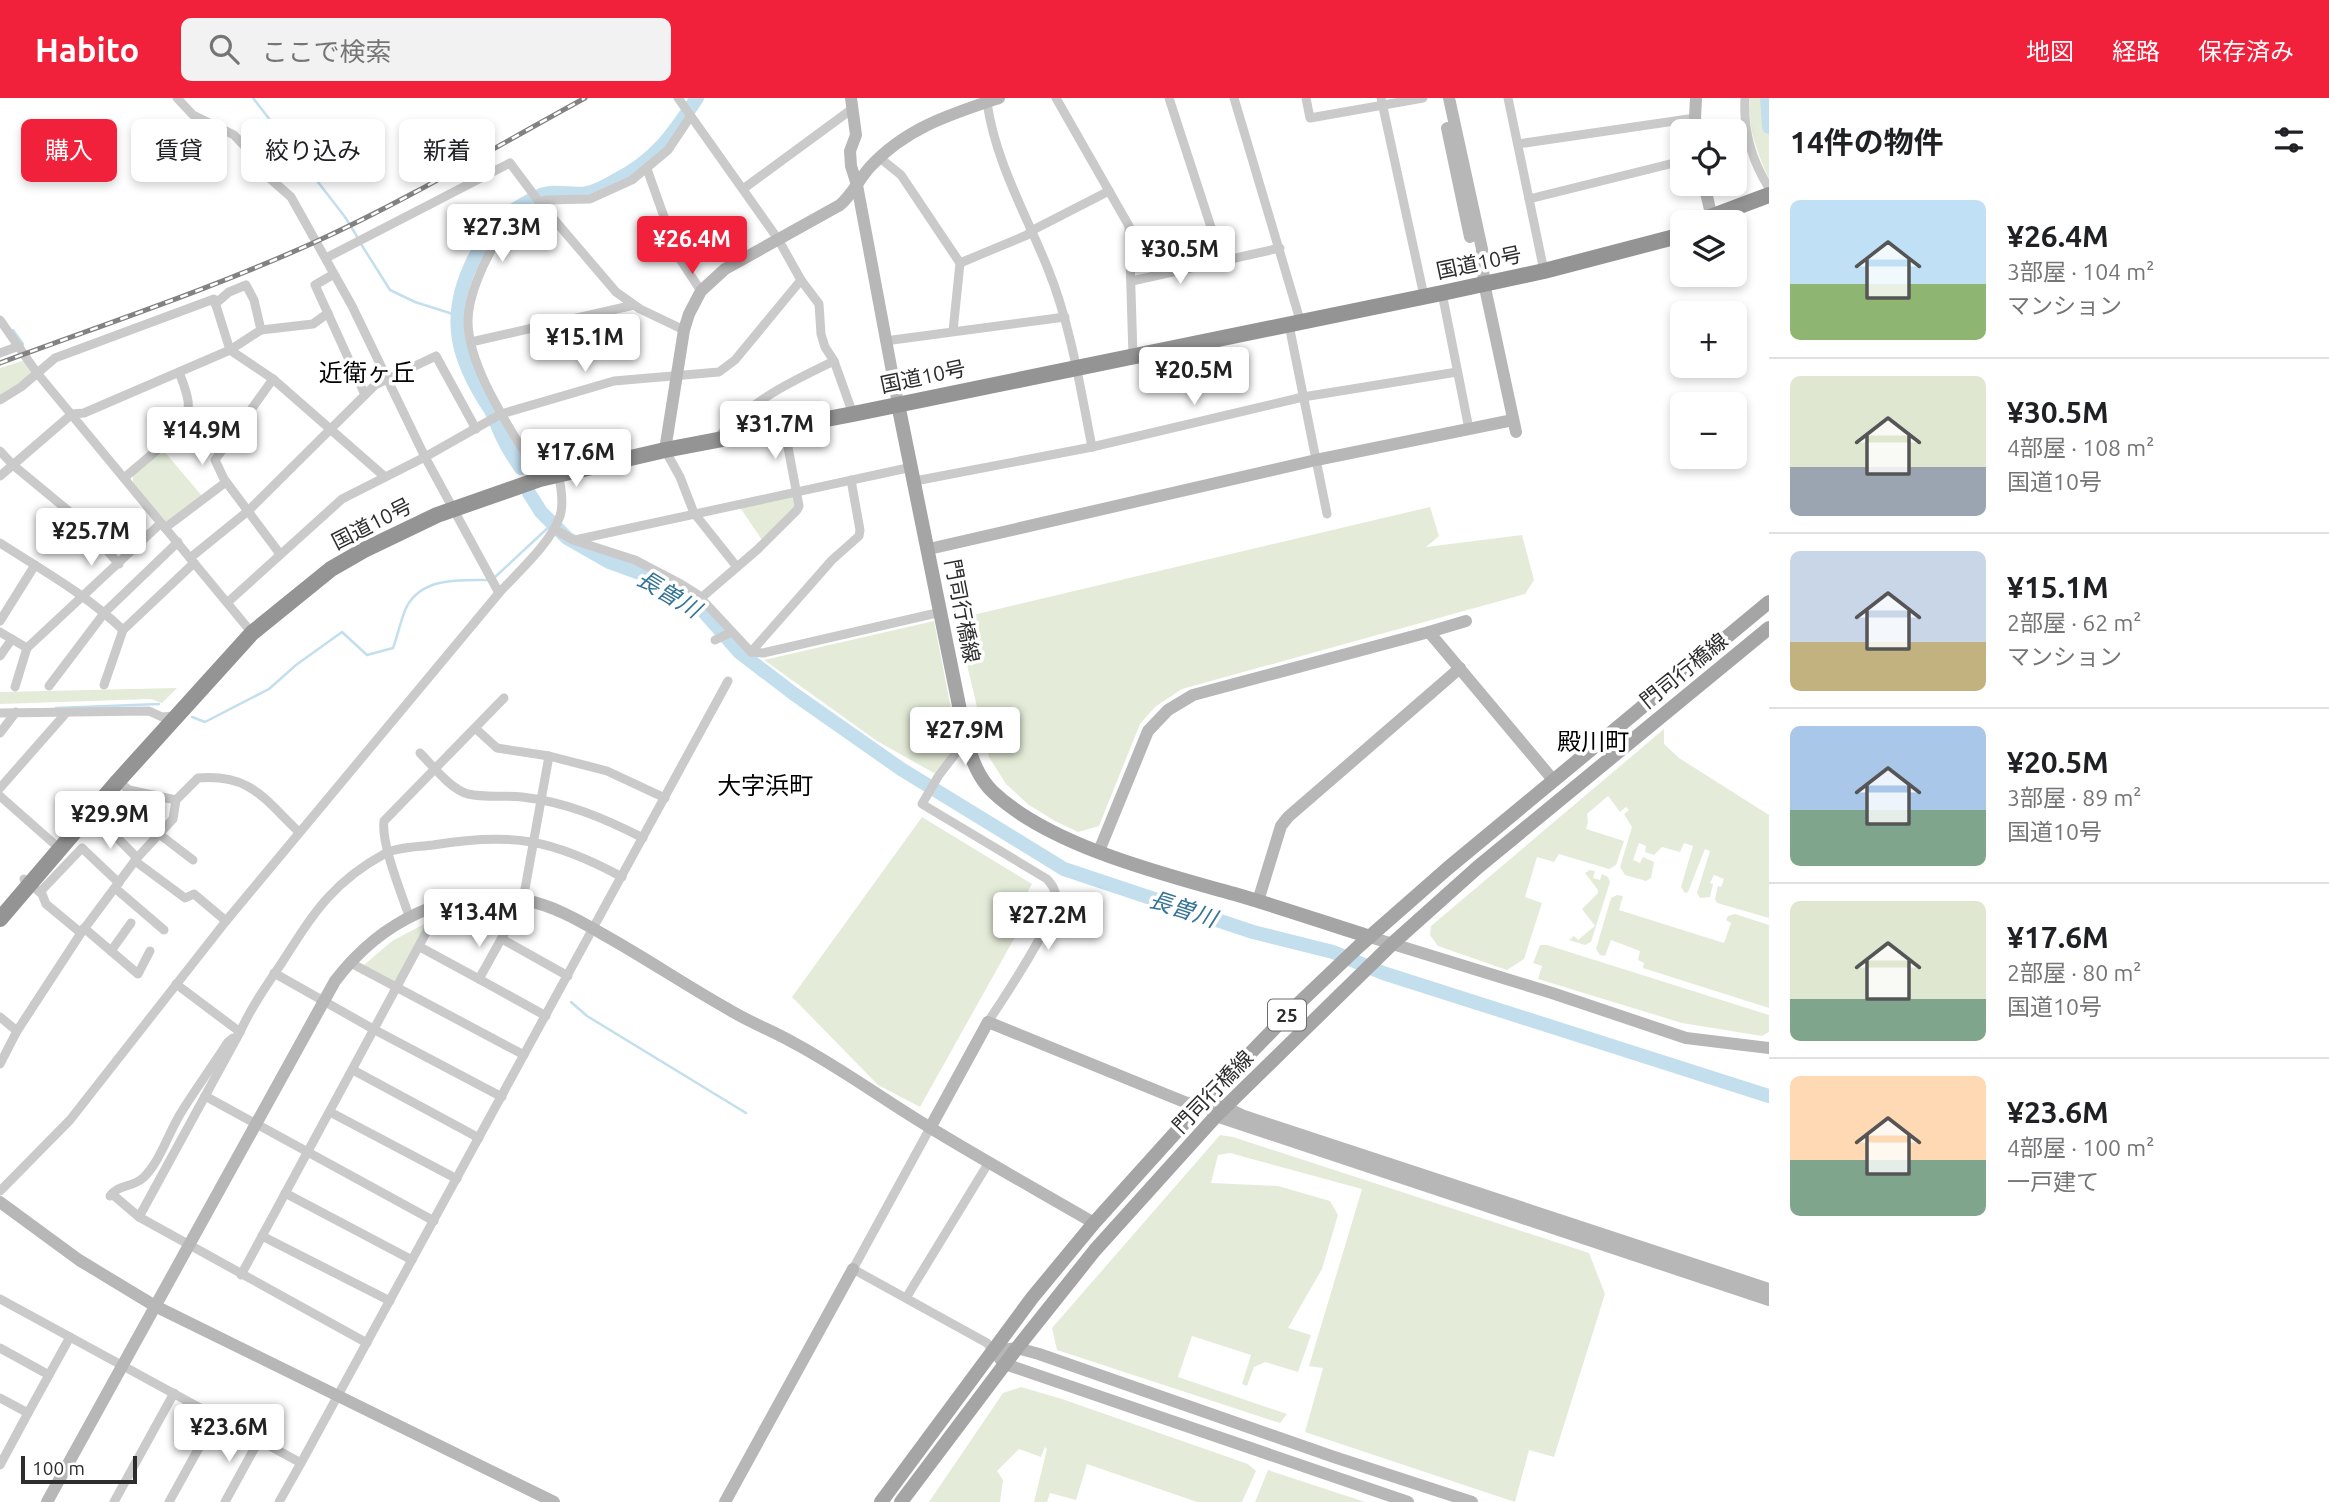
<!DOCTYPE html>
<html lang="ja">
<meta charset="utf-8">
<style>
body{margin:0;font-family:Ubuntu,"Noto Sans JP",sans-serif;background:#f2f2f2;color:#202124;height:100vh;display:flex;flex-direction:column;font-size:26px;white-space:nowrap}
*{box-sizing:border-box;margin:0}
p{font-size:23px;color:#757577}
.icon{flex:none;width:38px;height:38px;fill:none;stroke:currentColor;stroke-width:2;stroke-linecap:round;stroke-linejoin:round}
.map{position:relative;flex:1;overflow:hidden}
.side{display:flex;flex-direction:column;background:#fff;width:560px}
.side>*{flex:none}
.top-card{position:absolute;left:21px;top:21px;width:665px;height:63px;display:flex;gap:14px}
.fabs{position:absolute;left:1670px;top:21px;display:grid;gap:14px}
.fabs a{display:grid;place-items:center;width:77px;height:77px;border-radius:10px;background:#fff;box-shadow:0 4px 10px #0003;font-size:35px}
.scale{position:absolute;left:21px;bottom:18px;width:116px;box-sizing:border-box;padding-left:7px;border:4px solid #2d2d2d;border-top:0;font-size:19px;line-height:24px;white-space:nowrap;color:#2d2d2d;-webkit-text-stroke:5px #fff;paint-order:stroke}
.price{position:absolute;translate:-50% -60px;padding:0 16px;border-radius:7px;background:#fff;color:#222;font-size:23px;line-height:46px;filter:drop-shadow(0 2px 4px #0008)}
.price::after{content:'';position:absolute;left:50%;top:42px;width:21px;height:16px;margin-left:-10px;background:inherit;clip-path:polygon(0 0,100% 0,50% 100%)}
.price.active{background:#f2213b;color:#fff}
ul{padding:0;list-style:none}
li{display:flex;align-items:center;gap:21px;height:175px;padding:0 21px}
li+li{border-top:2px solid #e0e0e0}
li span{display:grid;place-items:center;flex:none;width:196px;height:140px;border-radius:10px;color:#555}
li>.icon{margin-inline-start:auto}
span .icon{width:84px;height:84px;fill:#fffc;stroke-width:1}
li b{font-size:30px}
h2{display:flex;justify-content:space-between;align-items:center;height:84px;padding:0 21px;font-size:30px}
.tag{padding:0 24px;border-radius:10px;background:#fff;box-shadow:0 4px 10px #0003;font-size:24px;line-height:63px}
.tag.active{background:#f2213b;color:#fff}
header{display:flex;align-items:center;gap:42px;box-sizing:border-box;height:98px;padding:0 35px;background:#f2213b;color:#fff}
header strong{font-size:33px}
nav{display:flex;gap:38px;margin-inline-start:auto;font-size:24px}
.search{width:490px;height:63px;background:#f2f2f2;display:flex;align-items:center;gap:18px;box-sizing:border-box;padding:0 24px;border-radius:10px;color:#757577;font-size:26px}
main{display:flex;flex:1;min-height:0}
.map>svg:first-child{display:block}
.green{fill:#e4ecd9}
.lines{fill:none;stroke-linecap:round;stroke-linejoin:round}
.stream{stroke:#c3dfee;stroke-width:2.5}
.river{stroke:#c3dfee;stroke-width:14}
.street{stroke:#cacaca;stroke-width:9}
.secondary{stroke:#b7b7b7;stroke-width:12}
.primary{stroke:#a5a5a5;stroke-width:14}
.highway{stroke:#949494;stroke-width:16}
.rail-casing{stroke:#828282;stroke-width:5}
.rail{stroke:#fff;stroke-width:2.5;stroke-dasharray:8;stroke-linecap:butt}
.labels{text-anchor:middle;stroke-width:7;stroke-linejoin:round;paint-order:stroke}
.shield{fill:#fff;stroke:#6c6c6c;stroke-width:2}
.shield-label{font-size:19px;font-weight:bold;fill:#2d2d2d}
.street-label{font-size:21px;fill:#2d2d2d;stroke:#fff}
.water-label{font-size:23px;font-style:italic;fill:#357494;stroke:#fff}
.quarter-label{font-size:24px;fill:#000;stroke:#fff}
</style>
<header>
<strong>Habito</strong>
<div class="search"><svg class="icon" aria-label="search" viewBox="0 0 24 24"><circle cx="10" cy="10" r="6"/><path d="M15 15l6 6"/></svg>ここで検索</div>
<nav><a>地図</a><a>経路</a><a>保存済み</a></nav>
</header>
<main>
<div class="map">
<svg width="1769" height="1404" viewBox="0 0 1769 1404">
<rect width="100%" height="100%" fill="#fff"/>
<g class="green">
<path d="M 1750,0 L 1769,0 L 1769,81 C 1757,55 1747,28 1750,0 Z"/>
<polygon points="28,261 37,275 0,302 0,270"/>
<polygon points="163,352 202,398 169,423 165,424 133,384 133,377"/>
<polygon points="796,394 799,408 764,445 737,405"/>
<polygon points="1430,409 1439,438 1426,449 1522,437 1534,482 1525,496 1182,591 1155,609 1140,626 1099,728 1078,734 1055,723 1029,707 1006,686 989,659 956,521"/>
<polygon points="934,523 958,647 934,675 877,643 764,562"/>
<polygon points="177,590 162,605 151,601 0,606 0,594"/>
<polygon points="1664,631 1664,646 1679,660 1769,717 1769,820 1717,805 1715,801 1718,788 1721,789 1724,781 1714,777 1710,785 1713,786 1710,799 1700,800 1697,795 1710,753 1705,751 1688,794 1685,795 1681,789 1693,748 1684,745 1680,754 1662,749 1654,757 1645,754 1646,748 1639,745 1633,762 1640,765 1643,759 1654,764 1651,780 1646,783 1625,777 1620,769 1632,729 1624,716 1629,712 1626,709 1620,714 1608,698 1587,716 1588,724 1586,731 1624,743 1616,767 1609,771 1559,756 1554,764 1537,759 1525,799 1542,805 1524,861 1507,872 1438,848 1430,837 1431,828"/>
<polygon points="922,719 1032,786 1028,793 1034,805 920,1009 878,987 792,899"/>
<polygon points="1590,772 1595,773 1593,780 1600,782 1602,776 1608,779 1610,784 1591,844 1585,847 1569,842 1574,838 1578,842 1595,828 1582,811 1598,795 1598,792 1585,775"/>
<polygon points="1617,797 1623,798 1619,812 1724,845 1731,825 1726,822 1728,818 1735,816 1769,827 1769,910 1643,870 1644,865 1638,862 1640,853 1611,842 1605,858 1600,857 1596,851 1611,800"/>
<polygon points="430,823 401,890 364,867 392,843"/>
<polygon points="1540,847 1547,847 1769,917 1769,934 1762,938 1682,925 1538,881 1542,868 1533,865"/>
<polygon points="1220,1037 1233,1039 1589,1155 1605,1196 1554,1359 1529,1352 1515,1404 1305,1334 1323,1270 1309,1268 1362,1091 1230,1055 1218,1057 1211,1085 1278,1088 1330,1103 1338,1117 1322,1171 1288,1230 1311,1237 1298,1274 1265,1264 1254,1269 1247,1288 1242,1286 1251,1257 1192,1238 1178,1279 1287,1316 1280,1325 1057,1252 1052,1230"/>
<polygon points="1021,1289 1062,1301 1248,1366 1256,1373 1242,1404 1197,1404 1087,1366 1076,1402 1050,1395 1047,1404 1034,1404 1047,1351 1045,1349 1041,1359 1019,1351 997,1373 1003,1382 1000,1404 929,1404 1003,1295"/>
<polygon points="1268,1372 1365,1404 1255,1404"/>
</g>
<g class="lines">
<g class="stream">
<polyline points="253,0 345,119 358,140"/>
<polyline points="361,146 390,192 415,204 456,217"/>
<polyline points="13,232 23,246"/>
<polyline points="494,480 553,425"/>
<polyline points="56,610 159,606"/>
<path d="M 192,619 L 205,624 L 269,591 L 296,567 L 342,534 L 367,557 L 393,550 C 398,537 401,520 407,508 C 423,479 460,482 488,482"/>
<polyline points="571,904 587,918 746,1015"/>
</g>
<g class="river">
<polyline points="1767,0 1769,29"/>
<path d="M 521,370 C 514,360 507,349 502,338 C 498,330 493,315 490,311 C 457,261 445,220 473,163 C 489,129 505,114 539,98 C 554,91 572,98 587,95 C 597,93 608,87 616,82 C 656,62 673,36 697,0"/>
<polyline points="529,395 541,414 567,440 609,464 642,476 682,499 703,513 739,554 794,596 901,671 1064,771 1253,834 1333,854 1383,875 1769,998"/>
</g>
<g class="street">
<polyline points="177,0 193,17 234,37 249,53 266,77 291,99 352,208 425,359 499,495"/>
<polyline points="678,0 778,141 801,182 819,206 821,236 825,249 834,263 853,316"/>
<polyline points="1056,0 1129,128 1133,258"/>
<polyline points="1169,0 1222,163"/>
<polyline points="1234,0 1300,222 1290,232 1327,416"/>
<polyline points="1306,0 1310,20 1423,0"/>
<polyline points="1381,0 1424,198"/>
<polyline points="1508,0 1544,173"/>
<path d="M 1745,0 C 1743,33 1752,63 1769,90"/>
<path d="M 987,4 C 995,63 1026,116 1048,171 C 1071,228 1080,289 1092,349"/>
<polyline points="1518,46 1695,20"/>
<polyline points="1734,50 1749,47"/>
<polyline points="880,60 901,77 960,165 953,233"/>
<polyline points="647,71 678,158 701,193"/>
<polyline points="743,91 852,11"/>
<polyline points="1529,101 1682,63"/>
<path d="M 540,105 C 531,126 506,128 494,147 C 482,168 468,199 468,223 C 468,273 516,338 540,381"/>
<polyline points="540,105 545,102 590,101 632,82 668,52 690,19"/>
<polyline points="326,160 510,65 540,105 616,194 640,211 684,232"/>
<polyline points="960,165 1027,137 1031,133 1109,93"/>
<polyline points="334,176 315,187 365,297"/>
<polyline points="1132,183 1280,150"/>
<polyline points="1442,195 1469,331"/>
<polyline points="215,206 229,194 246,187 254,202 261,232"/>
<polyline points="0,222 37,275 252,535"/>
<polyline points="885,243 1065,219"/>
<polyline points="471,244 634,207"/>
<polyline points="0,255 19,248"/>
<polyline points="273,281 215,362 224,381 280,456"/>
<polyline points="0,302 21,289 55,260 214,201 230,252 273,281 385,379"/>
<path d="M 717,340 C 755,301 786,286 834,263"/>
<polyline points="665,352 680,379 694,415 737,469"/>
<polyline points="0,353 13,367 82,424 119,466"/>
<polyline points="0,378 72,316 84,315 230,252 261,232 313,226 328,215"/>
<path d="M 124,380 L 182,331 C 194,310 187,295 179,274"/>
<polyline points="915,383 1092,349 1303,299 1457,274"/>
<polyline points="165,430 226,384"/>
<polyline points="554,431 573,442 635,462 681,486 697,496 751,554 763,555 941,514"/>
<polyline points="575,442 912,369"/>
<path d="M 0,445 C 42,472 87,497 123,532"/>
<polyline points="190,460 248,413 375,287 436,258 476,331"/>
<polyline points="701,500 758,451 797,412 799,408 784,328"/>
<polyline points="228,504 342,401 425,359 501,316 614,283 719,274 735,262 801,182"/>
<polyline points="0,523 35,467"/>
<polyline points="0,534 27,550"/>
<polyline points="715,542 732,534"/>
<polyline points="751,554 832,462 859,438 860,432 851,382"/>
<polyline points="0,558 12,541"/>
<polyline points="104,587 123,532 194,465"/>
<polyline points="49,588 105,514 178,444"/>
<polyline points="15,589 27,550 161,425"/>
<polyline points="0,615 149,613 162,619 174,618"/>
<polyline points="475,630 497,650 549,658 607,673 665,700"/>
<polyline points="0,635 16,614"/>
<path d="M 966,642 L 939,677 L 922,706 L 1047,781 C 1052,787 1056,792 1056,800 C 1055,824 1003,901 988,924"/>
<path d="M 420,655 C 433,668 450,691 468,696 C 485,700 505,697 522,699 C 566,704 604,720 643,740"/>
<polyline points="118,683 129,692 176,702"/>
<polyline points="0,690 66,615"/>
<polyline points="0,698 60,751"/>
<polyline points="104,726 137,760"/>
<polyline points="159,736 193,762"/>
<polyline points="135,763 185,800 194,796 226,823"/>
<polyline points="24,781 42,796 46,806 81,835"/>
<polyline points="115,790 164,832"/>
<polyline points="40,794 82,750 119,785"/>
<path d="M 409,818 C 401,794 381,746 384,723 L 504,600"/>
<polyline points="84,830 138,876 150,853"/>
<polyline points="502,841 568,878"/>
<polyline points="420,849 479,881 523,802 549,658"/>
<polyline points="111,853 131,825"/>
<polyline points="349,864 524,957"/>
<polyline points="274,875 375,932 502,999"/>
<polyline points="479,881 546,918"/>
<polyline points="176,886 240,934"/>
<polyline points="0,919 17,933"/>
<path d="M 0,966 L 17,933 L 81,835 L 137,760 L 173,721 L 176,702 L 198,680 C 251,676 263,700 299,734"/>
<polyline points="353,972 479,1040"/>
<polyline points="205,998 434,1123"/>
<polyline points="330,1014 457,1081"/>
<polyline points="930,1030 853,1171 987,1245 993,1253"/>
<path d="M 0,1093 L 70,1022 L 226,823 L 499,495 C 518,474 551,445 560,418 C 564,405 561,388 558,375"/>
<polyline points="285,1095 412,1162"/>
<polyline points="112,1096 139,1119 367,1245"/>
<path d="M 110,1098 C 118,1086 132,1090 143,1080 C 159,1065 168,1037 179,1018 C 194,993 212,969 228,944 L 233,940"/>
<path d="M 139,1119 L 240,934 C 251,910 266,888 281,866 C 313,816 332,784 386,755 C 398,749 418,749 433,747 C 511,734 552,741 622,779"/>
<polyline points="262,1138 390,1203"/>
<polyline points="241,1177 441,807"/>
<polyline points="906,1200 989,1064"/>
<polyline points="0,1201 301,1365 279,1404"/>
<polyline points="0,1250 49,1277"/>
<polyline points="0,1300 28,1315 70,1239"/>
<polyline points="301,1365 728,583"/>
<polyline points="0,1367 28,1315"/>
<polyline points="114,1404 174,1295"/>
<polyline points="169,1404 216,1319"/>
<polyline points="225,1404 259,1342"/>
</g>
<g class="secondary">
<polyline points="851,0 856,37 850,53 851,68 857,87 898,306"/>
<polyline points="1449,0 1482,151 1484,185 1516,334"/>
<polyline points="1696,0 1695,20 1698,33"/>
<polyline points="1447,30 1470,139"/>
<polyline points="1704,86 1713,124"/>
<path d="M 665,352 L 684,232 L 689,216 L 701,193 L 725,171 L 840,107 C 853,96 859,81 870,69 C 906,30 951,16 999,0"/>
<polyline points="929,451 1316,362 1513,322"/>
<polyline points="1429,534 1466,523"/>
<polyline points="1099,753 1148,633 1168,612 1193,597 1429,534 1554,683"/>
<polyline points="1258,803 1281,728 1288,719 1460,570"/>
<polyline points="1370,839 1552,895 1686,940 1769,950"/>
<polyline points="1211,1012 1216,1018 1769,1202"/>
<path d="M 930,1030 L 988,924 L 1187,1005 C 1209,1003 1224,1008 1244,1018 L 1769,1191"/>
<polyline points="0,1104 79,1162 155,1208 554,1404"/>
<polyline points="993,1253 1017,1250 1039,1256 1334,1359 1472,1404"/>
<polyline points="1000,1261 1005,1266 1408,1404"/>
<path d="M 47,1404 L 335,883 C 380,824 448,788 524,802 C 553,807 580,823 606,838 C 647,861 687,888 728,911 C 749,924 773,933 794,945 C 841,970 884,1002 929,1029 C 983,1062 1039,1093 1094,1125"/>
<polyline points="725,1404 853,1171"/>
</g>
<g class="primary">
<path d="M 898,306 L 966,642 C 972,661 978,680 993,694 C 1050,748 1163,776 1238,797 C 1282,810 1326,825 1370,839"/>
<polyline points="881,1404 1032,1200 1094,1125 1204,1003 1296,908 1358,849 1448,770 1769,504"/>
<polyline points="901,1404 1017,1250 1095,1152 1216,1018 1393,845 1478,769 1769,530"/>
</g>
<g class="highway">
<polyline points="1697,124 1769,97"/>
<polyline points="0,821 118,683 252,535 331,471 364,452 437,417 540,381 665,352 853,316 1442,195 1544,173 1682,137"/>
</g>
<defs>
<path id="rail" d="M 0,265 C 105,226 211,191 313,145 C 406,103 495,49 585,0"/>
</defs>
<use href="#rail" class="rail-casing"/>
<use href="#rail" class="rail"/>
</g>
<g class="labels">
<rect class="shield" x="1268" y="901.5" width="38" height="31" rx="5"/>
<g class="shield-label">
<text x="1287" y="924">25</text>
</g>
<g class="street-label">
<text transform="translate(1479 165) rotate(-12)" y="7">国道10号</text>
<text transform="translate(923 279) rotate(-12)" y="7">国道10号</text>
<text transform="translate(372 426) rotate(-27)" y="7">国道10号</text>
<text transform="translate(962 513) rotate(79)" y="7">門司行橋線</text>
<text transform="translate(1684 573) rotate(-39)" y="7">門司行橋線</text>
<text transform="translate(1213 994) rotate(-46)" y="7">門司行橋線</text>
</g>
<g class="water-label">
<text transform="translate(669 496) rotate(31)" y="8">長曽川</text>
<text transform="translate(1183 811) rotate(18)" y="8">長曽川</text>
</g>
<g class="quarter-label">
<text x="367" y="283">近衛ヶ丘</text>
<text x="1593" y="652">殿川町</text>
<text x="765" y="696">大字浜町</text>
</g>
</g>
</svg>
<div class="fabs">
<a><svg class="icon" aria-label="locate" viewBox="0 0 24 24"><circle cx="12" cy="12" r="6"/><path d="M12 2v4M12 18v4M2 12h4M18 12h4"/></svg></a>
<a><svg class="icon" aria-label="layers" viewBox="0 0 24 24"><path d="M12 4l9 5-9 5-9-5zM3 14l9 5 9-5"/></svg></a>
<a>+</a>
<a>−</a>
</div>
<div class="scale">100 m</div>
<b class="price" style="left:502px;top:166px">¥27.3M</b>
<b class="price active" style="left:692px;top:178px">¥26.4M</b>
<b class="price" style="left:1180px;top:188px">¥30.5M</b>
<b class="price" style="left:585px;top:276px">¥15.1M</b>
<b class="price" style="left:1194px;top:309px">¥20.5M</b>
<b class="price" style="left:775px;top:363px">¥31.7M</b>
<b class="price" style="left:202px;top:369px">¥14.9M</b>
<b class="price" style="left:576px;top:391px">¥17.6M</b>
<b class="price" style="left:91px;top:470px">¥25.7M</b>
<b class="price" style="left:965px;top:669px">¥27.9M</b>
<b class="price" style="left:110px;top:753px">¥29.9M</b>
<b class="price" style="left:479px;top:851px">¥13.4M</b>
<b class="price" style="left:1048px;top:854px">¥27.2M</b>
<b class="price" style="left:229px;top:1366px">¥23.6M</b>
<div class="top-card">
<a class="tag active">購入</a>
<a class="tag">賃貸</a>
<a class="tag">絞り込み</a>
<a class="tag">新着</a>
</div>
</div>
<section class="side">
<h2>14件の物件<svg class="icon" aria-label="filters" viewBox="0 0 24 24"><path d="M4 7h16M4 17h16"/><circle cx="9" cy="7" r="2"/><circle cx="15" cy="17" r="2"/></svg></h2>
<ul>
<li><span style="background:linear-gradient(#bfe0f5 60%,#8fb573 0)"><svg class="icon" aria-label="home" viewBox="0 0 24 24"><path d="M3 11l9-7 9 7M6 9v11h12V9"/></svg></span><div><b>¥26.4M</b><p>3部屋 · 104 m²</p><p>マンション</p></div></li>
<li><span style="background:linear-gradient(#dfe7d0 65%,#9aa5b1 0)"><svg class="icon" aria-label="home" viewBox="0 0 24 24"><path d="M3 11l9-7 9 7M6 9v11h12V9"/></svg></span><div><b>¥30.5M</b><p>4部屋 · 108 m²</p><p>国道10号</p></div></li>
<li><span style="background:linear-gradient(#c9d6e8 65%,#c2b280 0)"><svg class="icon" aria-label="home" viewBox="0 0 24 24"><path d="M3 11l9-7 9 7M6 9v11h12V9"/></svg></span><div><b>¥15.1M</b><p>2部屋 · 62 m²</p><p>マンション</p></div></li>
<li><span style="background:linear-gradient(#a9c7e8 60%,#7fa58c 0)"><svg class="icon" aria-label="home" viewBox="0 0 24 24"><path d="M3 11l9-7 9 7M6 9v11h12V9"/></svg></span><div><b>¥20.5M</b><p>3部屋 · 89 m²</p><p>国道10号</p></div></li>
<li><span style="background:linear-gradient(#dfe7d0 70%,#7fa58c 0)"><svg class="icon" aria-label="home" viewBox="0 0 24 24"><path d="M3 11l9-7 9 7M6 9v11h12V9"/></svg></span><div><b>¥17.6M</b><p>2部屋 · 80 m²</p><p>国道10号</p></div></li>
<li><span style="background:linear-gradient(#ffd9b3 60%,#7fa58c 0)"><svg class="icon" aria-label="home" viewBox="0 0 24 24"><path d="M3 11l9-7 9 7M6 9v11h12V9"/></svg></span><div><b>¥23.6M</b><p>4部屋 · 100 m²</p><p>一戸建て</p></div></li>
</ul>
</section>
</main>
